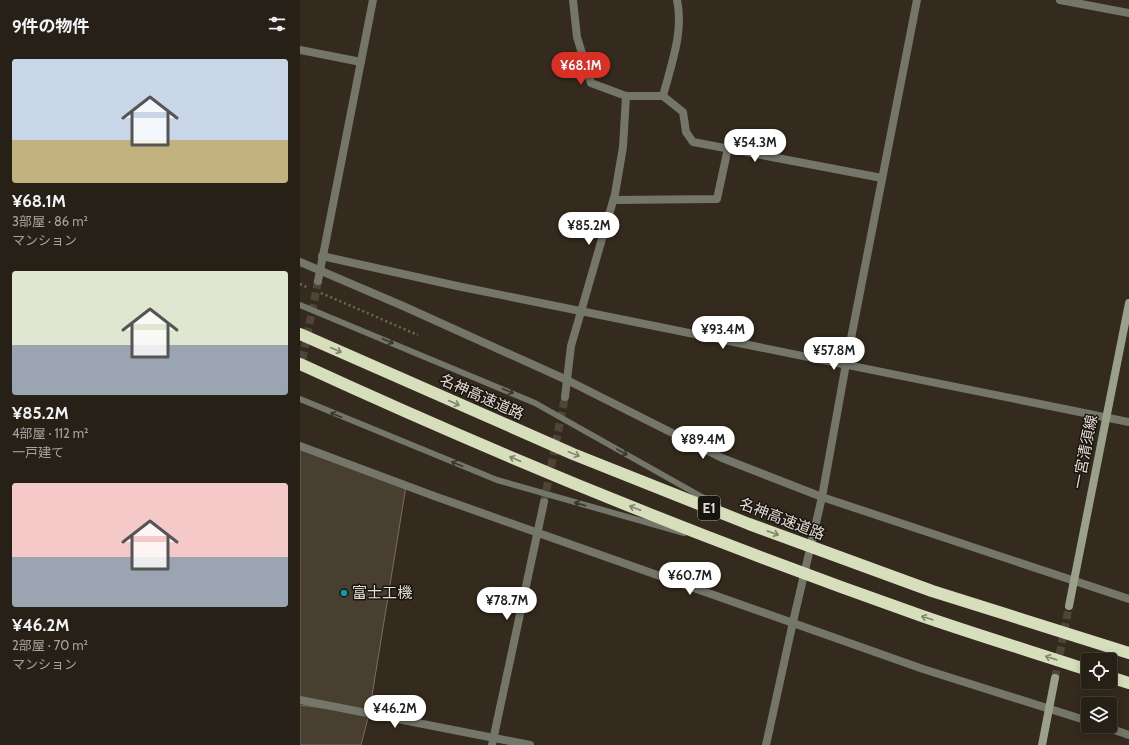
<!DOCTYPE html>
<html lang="ja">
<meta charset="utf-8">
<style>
body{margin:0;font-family:Cabin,"Noto Sans JP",sans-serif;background:#2f281f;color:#f1f3f6;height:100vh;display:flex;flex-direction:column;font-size:15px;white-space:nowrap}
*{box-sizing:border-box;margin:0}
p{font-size:13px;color:#a4a3a1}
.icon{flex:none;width:22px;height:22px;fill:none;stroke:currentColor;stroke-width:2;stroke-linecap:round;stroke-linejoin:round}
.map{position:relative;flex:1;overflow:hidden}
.panel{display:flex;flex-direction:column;background:#272016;width:300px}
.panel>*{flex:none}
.buttons{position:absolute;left:781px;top:653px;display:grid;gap:8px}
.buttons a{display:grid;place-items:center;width:36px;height:36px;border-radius:4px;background:#272016;box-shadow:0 2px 10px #0003,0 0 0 1px #433e35;font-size:20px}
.price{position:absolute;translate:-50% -34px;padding:0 9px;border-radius:14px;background:#fff;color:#222;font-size:13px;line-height:26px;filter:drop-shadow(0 1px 2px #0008)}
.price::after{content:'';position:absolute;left:50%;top:24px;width:12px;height:9px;margin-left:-6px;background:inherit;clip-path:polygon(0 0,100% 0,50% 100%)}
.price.selected{background:#d93025;color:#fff}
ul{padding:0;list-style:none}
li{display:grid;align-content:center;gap:8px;height:212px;padding:0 12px}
li span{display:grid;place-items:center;height:124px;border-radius:4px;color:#555}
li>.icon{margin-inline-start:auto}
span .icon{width:72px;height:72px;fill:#fffc;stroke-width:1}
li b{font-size:17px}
h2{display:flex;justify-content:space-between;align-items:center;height:48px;padding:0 12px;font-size:17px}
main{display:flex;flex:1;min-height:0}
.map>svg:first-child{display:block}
.building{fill:#493f30;stroke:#7a6f5f}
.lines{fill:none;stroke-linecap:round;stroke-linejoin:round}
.minor-tunnel{stroke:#4e4538;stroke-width:8;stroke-dasharray:8 4;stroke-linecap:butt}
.secondary-tunnel{stroke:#4e4538;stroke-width:8;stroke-dasharray:8 4;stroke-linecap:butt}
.path{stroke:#70675c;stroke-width:2.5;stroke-dasharray:2 3;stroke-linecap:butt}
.service{stroke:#737669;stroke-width:6}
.minor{stroke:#737669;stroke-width:8}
.secondary{stroke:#9ba08b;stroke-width:8}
.motorway{stroke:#d6debc;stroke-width:12}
.motorway-bridge{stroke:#d6debc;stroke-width:12}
.oneway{stroke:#38362e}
.oneway2{stroke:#80836e}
.culture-dot{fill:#0f9aa8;stroke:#18140e;stroke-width:1.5}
.labels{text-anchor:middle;stroke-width:3;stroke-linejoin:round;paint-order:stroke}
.shield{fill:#18140e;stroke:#a6a099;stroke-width:1}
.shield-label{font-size:14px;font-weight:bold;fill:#e3dcd4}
.street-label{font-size:15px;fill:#e3dcd4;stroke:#18140e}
.poi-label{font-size:15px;fill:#e3dcd4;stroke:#18140e;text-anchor:start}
</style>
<main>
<section class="panel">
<h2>9件の物件<svg class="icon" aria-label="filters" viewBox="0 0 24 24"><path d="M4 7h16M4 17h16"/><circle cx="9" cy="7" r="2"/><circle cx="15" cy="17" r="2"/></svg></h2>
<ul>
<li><span style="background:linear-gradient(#c9d6e8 65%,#c2b280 0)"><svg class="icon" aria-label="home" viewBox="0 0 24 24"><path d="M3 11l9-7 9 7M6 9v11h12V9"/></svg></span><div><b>¥68.1M</b><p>3部屋 · 86 m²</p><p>マンション</p></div></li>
<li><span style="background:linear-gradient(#dfe7d0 60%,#9aa5b1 0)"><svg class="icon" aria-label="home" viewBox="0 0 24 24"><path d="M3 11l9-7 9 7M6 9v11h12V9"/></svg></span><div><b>¥85.2M</b><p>4部屋 · 112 m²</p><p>一戸建て</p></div></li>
<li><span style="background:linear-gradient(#f6c9c9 60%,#9aa5b1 0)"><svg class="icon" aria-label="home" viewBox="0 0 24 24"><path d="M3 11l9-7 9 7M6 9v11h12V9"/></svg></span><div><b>¥46.2M</b><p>2部屋 · 70 m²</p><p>マンション</p></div></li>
</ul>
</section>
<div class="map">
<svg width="829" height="745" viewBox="0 0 829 745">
<rect width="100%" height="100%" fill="#342a1d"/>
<g class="building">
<polygon points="0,446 106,486 69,714 0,700"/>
<polygon points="0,705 69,714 61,745 0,745"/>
</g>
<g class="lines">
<g class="minor-tunnel">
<polyline points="0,371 18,281"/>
<polyline points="244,502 265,397"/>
</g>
<polyline class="secondary-tunnel" points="755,678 769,606"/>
<g class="path">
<polyline points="0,284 9,288"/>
<polyline points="21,293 118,335"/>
</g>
<g class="service">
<polyline points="0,305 235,403 418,506"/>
<polyline points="0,399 197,480 384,533"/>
</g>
<g class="minor">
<polyline points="273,0 277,37 291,83 326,96 363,96 383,112 386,132 393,142 582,178"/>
<polyline points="760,0 829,13"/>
<polyline points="0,50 61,62"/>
<path d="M 363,96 C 371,65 384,32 377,0"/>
<polyline points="314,200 417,199 428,148"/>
<polyline points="22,256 157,286 829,422"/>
<polyline points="0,262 103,306 267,380 422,458 522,497 829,599"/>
<polyline points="18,281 73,0"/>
<polyline points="265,397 271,346 315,194 323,147 326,96"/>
<polyline points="0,446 134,496 623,669 788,721"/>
<polyline points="0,700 230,745"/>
<polyline points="803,726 829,735"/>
<polyline points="192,745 244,502"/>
<polyline points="466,745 493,622 522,497 546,364 617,0"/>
</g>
<g class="secondary">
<polyline points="769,606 829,303"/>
<polyline points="742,745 755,678"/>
</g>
<polyline class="motorway" points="810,677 829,683"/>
<g class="motorway-bridge">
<polyline points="0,334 273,454 449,524 632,591 829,653"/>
<path d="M 0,364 C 204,458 411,542 622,616 C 677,635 733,652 788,670"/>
</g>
</g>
<defs><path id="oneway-shaft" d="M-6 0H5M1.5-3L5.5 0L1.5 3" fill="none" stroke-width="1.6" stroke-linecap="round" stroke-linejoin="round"/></defs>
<g class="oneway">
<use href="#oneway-shaft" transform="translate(88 341) rotate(23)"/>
<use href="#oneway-shaft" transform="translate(208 391) rotate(23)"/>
<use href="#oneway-shaft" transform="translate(36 415) rotate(-158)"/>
<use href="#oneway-shaft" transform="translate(322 452) rotate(29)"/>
<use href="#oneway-shaft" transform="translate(157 464) rotate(-158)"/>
<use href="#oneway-shaft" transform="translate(280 504) rotate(-164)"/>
</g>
<g class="oneway2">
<use href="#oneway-shaft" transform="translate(36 350) rotate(24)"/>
<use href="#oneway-shaft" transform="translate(154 403) rotate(24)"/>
<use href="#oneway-shaft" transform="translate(274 454) rotate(22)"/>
<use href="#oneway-shaft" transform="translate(215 459) rotate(-157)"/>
<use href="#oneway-shaft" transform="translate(335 508) rotate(-159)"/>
<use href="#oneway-shaft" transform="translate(473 533) rotate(20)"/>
<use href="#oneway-shaft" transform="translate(627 618) rotate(-162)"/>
<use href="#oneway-shaft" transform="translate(751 658) rotate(-162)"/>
</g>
<circle class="culture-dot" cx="44" cy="593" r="4"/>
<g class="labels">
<rect class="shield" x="398" y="496" width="22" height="24" rx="3"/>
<g class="shield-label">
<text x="409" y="513">E1</text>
</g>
<g class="street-label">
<text transform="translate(182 397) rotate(24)" y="5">名神高速道路</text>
<text transform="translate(785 452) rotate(-79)" y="5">一宮清須線</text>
<text transform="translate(482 519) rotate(21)" y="5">名神高速道路</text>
</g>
<g class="poi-label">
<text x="52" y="598">富士工機</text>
</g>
</g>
</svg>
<div class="buttons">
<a><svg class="icon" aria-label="locate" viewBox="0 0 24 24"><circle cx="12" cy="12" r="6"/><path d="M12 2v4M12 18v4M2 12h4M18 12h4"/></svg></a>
<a><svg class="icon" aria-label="layers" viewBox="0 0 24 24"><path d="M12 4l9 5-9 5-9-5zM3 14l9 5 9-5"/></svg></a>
</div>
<b class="price selected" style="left:281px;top:86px">¥68.1M</b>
<b class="price" style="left:455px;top:163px">¥54.3M</b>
<b class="price" style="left:289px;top:246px">¥85.2M</b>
<b class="price" style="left:423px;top:350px">¥93.4M</b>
<b class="price" style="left:534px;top:371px">¥57.8M</b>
<b class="price" style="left:403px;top:460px">¥89.4M</b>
<b class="price" style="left:390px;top:596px">¥60.7M</b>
<b class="price" style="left:207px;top:621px">¥78.7M</b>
<b class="price" style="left:95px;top:729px">¥46.2M</b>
</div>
</main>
